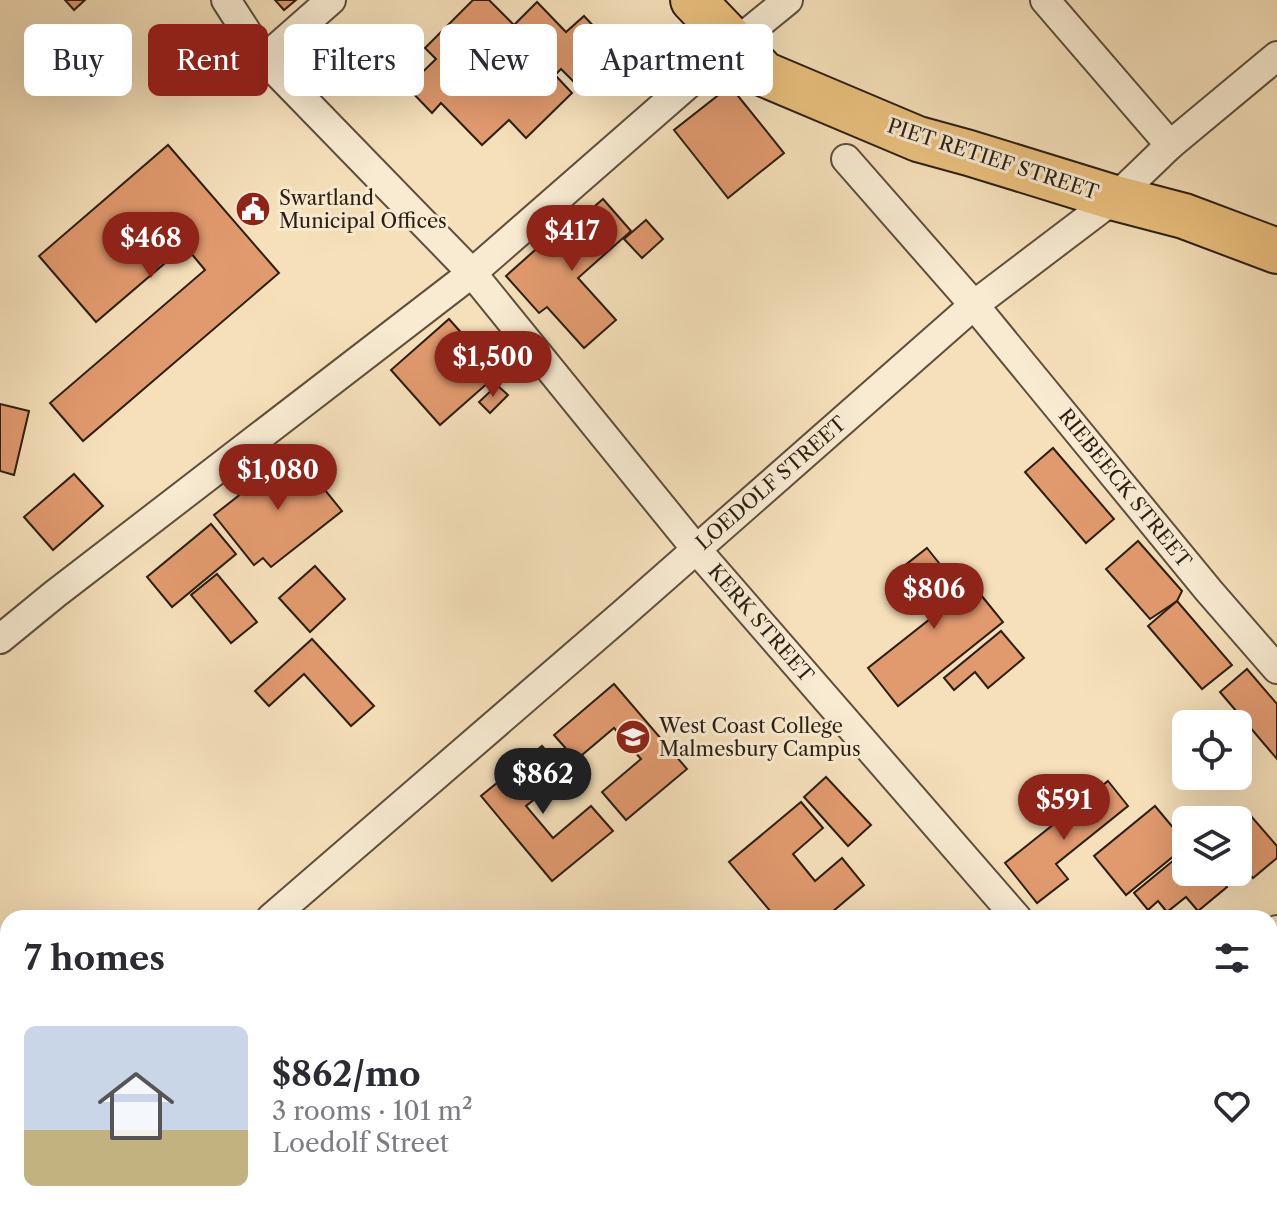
<!DOCTYPE html>
<meta charset="utf-8">
<style>
body{margin:0;font-family:"Libre Caslon Text",serif;background:#f7f7f7;color:#2b2b33;height:100vh;display:flex;flex-direction:column;font-size:30px;white-space:nowrap}
*{box-sizing:border-box;margin:0}
p{font-size:26px;color:#7c7c81}
.icon{flex:none;width:44px;height:44px;fill:none;stroke:currentColor;stroke-width:2;stroke-linecap:round;stroke-linejoin:round}
.map{position:relative;flex:1;overflow:hidden}
.drawer{position:absolute;left:0px;top:910px;width:1278px;height:314px;display:flex;flex-direction:column;background:#fff;border-radius:24px 24px 0 0;box-shadow:0 8px 32px #0002}
.drawer>*{flex:none}
.guide{position:absolute;left:24px;top:24px;width:800px;height:72px;display:flex;gap:16px}
.fabs{position:absolute;left:1172px;top:710px;display:grid;gap:16px}
.fabs a{display:grid;place-items:center;width:80px;height:80px;border-radius:12px;background:#fff;box-shadow:0 8px 32px #0002;font-size:40px}
.price{position:absolute;translate:-50% -68px;padding:0 18px;border-radius:28px;background:#8f2418;color:#fff;font-size:26px;line-height:52px;filter:drop-shadow(0 2px 4px #0008)}
.price::after{content:'';position:absolute;left:50%;top:48px;width:24px;height:18px;margin-left:-12px;background:inherit;clip-path:polygon(0 0,100% 0,50% 100%)}
.price.active{background:#222;color:#fff}
ul{padding:0;list-style:none}
li{display:flex;align-items:center;gap:24px;height:200px;padding:0 24px}
li span{display:grid;place-items:center;flex:none;width:224px;height:160px;border-radius:12px;color:#555}
li>.icon{margin-inline-start:auto}
span .icon{width:96px;height:96px;fill:#fffc;stroke-width:1}
li b{font-size:34px}
h2{display:flex;justify-content:space-between;align-items:center;height:96px;padding:0 24px;font-size:34px}
.pill{padding:0 28px;border-radius:12px;background:#fff;box-shadow:0 8px 32px #0002;font-size:28px;line-height:72px}
.pill.active{background:#8f2418;color:#fff}
.map>svg:first-child{display:block}
.water{fill:#9cbdb3;stroke:#6e7e73;stroke-width:2}
.lines{fill:none;stroke-linecap:round;stroke-linejoin:round}
.river{stroke:#9cbdb3;stroke-width:46}
.building{fill:#e19a6e;stroke:#2a1f12;stroke-width:2}
.street-casing{stroke:#5d4f3c;stroke-width:32}
.primary-casing{stroke:#2a1f12;stroke-width:48}
.street{stroke:#f8ebd2;stroke-width:28}
.primary{stroke:#eac07d;stroke-width:44}
.labels{text-anchor:middle;stroke-width:6;stroke-linejoin:round;paint-order:stroke}
.street-label{font-size:20px;fill:#2a1f12;stroke:#f8ebd2}
.poi-label{font-size:20px;fill:#2a1f12;stroke:#f8ebd2;text-anchor:start}
</style>
<div class="map">
<svg width="1277" height="1223" viewBox="0 0 1277 1223">
<rect width="100%" height="100%" fill="#f5e0ba"/>
<filter id="stains"><feTurbulence type="fractalNoise" baseFrequency=".0025" numOctaves="4"/><feColorMatrix values="0 0 0 0 .2 0 0 0 0 .09 0 0 0 0 .02 0 0 0 .5 -.17"/></filter>
<radialGradient id="worn" r=".72"><stop offset=".6" stop-color="#630" stop-opacity="0"/><stop offset="1" stop-color="#630" stop-opacity=".3"/></radialGradient>
<polygon class="water" points="8,1214 8,1216 214,1216 195,1223 0,1223 0,1217"/>
<g class="lines">
<polyline class="river" points="1270,1097 1277,1094"/>
</g>
<g class="building">
<polygon points="65,0 85,0 74,10"/>
<polygon points="275,0 296,0 284,10"/>
<polygon points="473,0 489,0 514,25 537,2 566,32 584,16 614,48 576,84 561,69 555,75 572,93 526,138 509,120 482,145 441,103 432,113 407,87 436,59 425,48"/>
<polygon points="730,86 784,153 728,198 674,130"/>
<polygon points="168,145 279,273 83,441 50,403 205,270 185,246 96,322 39,256"/>
<polygon points="603,199 631,231 578,278 616,320 584,348 547,307 539,313 506,276 554,233 562,235"/>
<polygon points="646,220 663,239 642,258 624,239"/>
<polygon points="449,319 498,374 440,425 391,370"/>
<polygon points="497,385 508,395 490,413 479,402"/>
<polygon points="0,404 29,411 14,475 0,471"/>
<polygon points="1053,448 1114,519 1086,543 1025,472"/>
<polygon points="294,452 342,511 271,567 263,558 254,565 214,515"/>
<polygon points="74,474 103,506 53,550 24,517"/>
<polygon points="211,524 236,554 172,607 147,577"/>
<polygon points="1138,541 1182,591 1177,601 1150,619 1106,569"/>
<polygon points="927,548 971,603 981,595 1003,622 898,706 868,668 935,615 899,570"/>
<polygon points="315,566 345,599 310,632 279,598"/>
<polygon points="217,574 257,622 231,643 191,595"/>
<polygon points="1177,601 1232,665 1202,689 1148,626"/>
<polygon points="1001,631 1024,658 988,688 975,672 954,690 944,678"/>
<polygon points="312,639 374,706 351,726 304,674 269,706 255,691"/>
<polygon points="1247,669 1277,704 1277,759 1220,692"/>
<polygon points="614,684 687,769 626,820 602,792 641,759 614,728 576,760 554,735"/>
<polygon points="542,746 566,774 526,806 553,838 591,806 613,831 552,881 481,796"/>
<polygon points="826,777 871,825 848,846 804,797"/>
<polygon points="1108,781 1128,806 1056,864 1068,879 1037,903 1005,863"/>
<polygon points="801,802 823,828 793,854 815,881 842,858 864,885 825,918 776,918 729,862"/>
<polygon points="1155,806 1186,843 1186,846 1126,895 1094,856"/>
<polygon points="1244,808 1277,846 1277,858 1253,878 1238,861 1238,820 1231,820"/>
<polygon points="1186,850 1186,872 1215,872 1227,887 1198,911 1186,897 1167,912 1158,901 1148,910 1134,893"/>
</g>
<g class="lines">
<defs>
<g id="street">
<polyline points="226,0 264,59 472,273 696,549 1017,918"/>
<polyline points="1045,0 1170,145"/>
<polyline points="264,59 331,0"/>
<polyline points="846,159 974,305 1209,591 1277,669"/>
<polyline points="0,639 55,594 472,273 734,44 788,0"/>
<polyline points="271,918 624,613 974,305 1115,198 1170,145 1277,56"/>
<polyline points="1270,936 1277,930"/>
<polyline points="0,1094 8,1090"/>
<polyline points="1270,1205 1277,1214"/>
</g>
<polyline id="primary" points="693,0 764,74 918,139 969,153 1115,198 1184,216 1277,251"/>
</defs>
<use href="#street" class="street-casing"/>
<use href="#primary" class="primary-casing"/>
<use href="#street" class="street"/>
<use href="#primary" class="primary"/>
</g>
<defs>
<symbol id="civic-disc" viewBox="-11 -11 22 22"><circle r="9.5" fill="#8f2418" stroke="#f8ebd2"/><path d="M-.6-6.5H3V-4.5H.6V-3L4-1V1h2V6H-6V1h2V-1L-.6-3ZM-1.2 2.5V6h2.4V2.5Z" fill="#fff"/></symbol>
<symbol id="university-disc" viewBox="-11 -11 22 22"><circle r="9.5" fill="#8f2418" stroke="#f8ebd2"/><path d="M0-5L7-2L0 1L-7-2ZM-4 1L0 2.5L4 1V4Q0 6-4 4Z" fill="#fff"/></symbol>
</defs>
<g fill-rule="evenodd">
<use href="#civic-disc" x="233" y="189" width="40" height="40"/>
<use href="#university-disc" x="613" y="717" width="40" height="40"/>
</g>
<g class="labels">
<g class="street-label">
<text transform="translate(993 159) rotate(18)" y="7">PIET RETIEF STREET</text>
<text transform="translate(771 483) rotate(-41)" y="7">LOEDOLF STREET</text>
<text transform="translate(1125 488) rotate(51)" y="7">RIEBEECK STREET</text>
<text transform="translate(761 623) rotate(49)" y="7">KERK STREET</text>
</g>
<g class="poi-label">
<text x="279" y="205">Swartland<tspan x="279" dy="23">Municipal Offices</tspan></text>
<text x="659" y="733">West Coast College<tspan x="659" dy="23">Malmesbury Campus</tspan></text>
</g>
</g>
<rect width="100%" height="100%" filter="url(#stains)"/>
<rect width="100%" height="100%" fill="url(#worn)"/>
</svg>
<div class="fabs">
<a><svg class="icon" aria-label="locate" viewBox="0 0 24 24"><circle cx="12" cy="12" r="6"/><path d="M12 2v4M12 18v4M2 12h4M18 12h4"/></svg></a>
<a><svg class="icon" aria-label="layers" viewBox="0 0 24 24"><path d="M12 4l9 5-9 5-9-5zM3 14l9 5 9-5"/></svg></a>
</div>
<b class="price" style="left:572px;top:273px">$417</b>
<b class="price" style="left:151px;top:280px">$468</b>
<b class="price" style="left:493px;top:399px">$1,500</b>
<b class="price" style="left:278px;top:512px">$1,080</b>
<b class="price" style="left:934px;top:631px">$806</b>
<b class="price active" style="left:543px;top:816px">$862</b>
<b class="price" style="left:1064px;top:842px">$591</b>
<div class="guide">
<a class="pill">Buy</a>
<a class="pill active">Rent</a>
<a class="pill">Filters</a>
<a class="pill">New</a>
<a class="pill">Apartment</a>
</div>
<section class="drawer">
<h2>7 homes<svg class="icon" aria-label="filters" viewBox="0 0 24 24"><path d="M4 7h16M4 17h16"/><circle cx="9" cy="7" r="2"/><circle cx="15" cy="17" r="2"/></svg></h2>
<ul>
<li><span style="background:linear-gradient(#c9d6e8 65%,#c2b280 0)"><svg class="icon" aria-label="home" viewBox="0 0 24 24"><path d="M3 11l9-7 9 7M6 9v11h12V9"/></svg></span><div><b>$862/mo</b><p>3 rooms · 101 m²</p><p>Loedolf Street</p></div><svg class="icon" aria-label="heart" viewBox="0 0 24 24"><path d="M12 20l-8-8c-3-5 5-10 8-4 3-6 11-1 8 4z"/></svg></li>
</ul>
</section>
</div>
